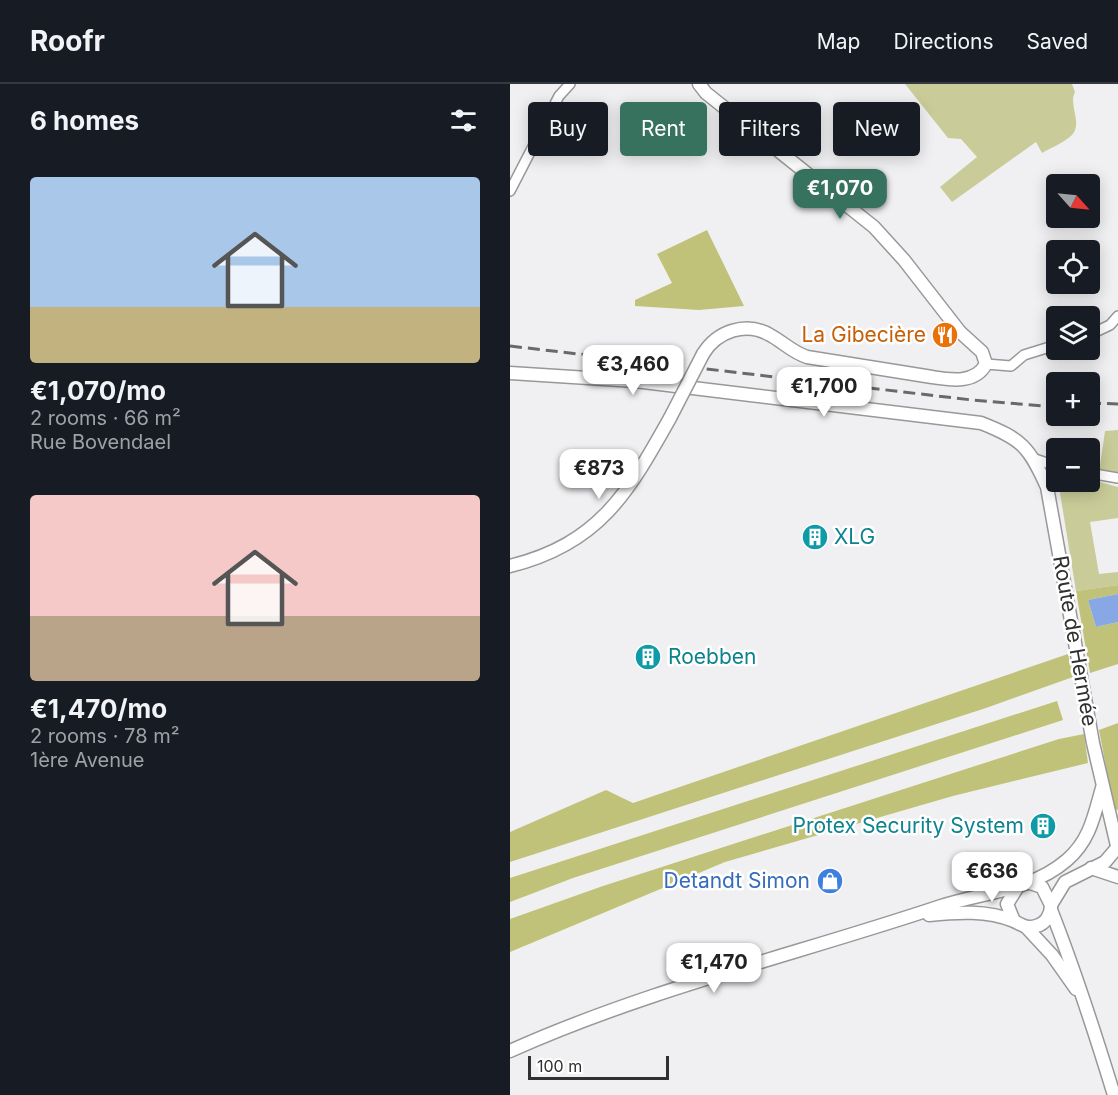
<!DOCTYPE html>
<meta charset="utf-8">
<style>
body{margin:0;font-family:Inter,sans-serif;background:#20242c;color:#f1f3f6;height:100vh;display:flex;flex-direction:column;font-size:22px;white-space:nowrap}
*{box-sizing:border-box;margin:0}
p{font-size:20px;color:#9ea1a6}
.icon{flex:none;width:33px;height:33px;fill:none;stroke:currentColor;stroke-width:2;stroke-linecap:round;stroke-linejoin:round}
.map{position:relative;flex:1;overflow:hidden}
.side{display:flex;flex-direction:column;background:#171b24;width:510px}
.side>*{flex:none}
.banner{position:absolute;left:18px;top:18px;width:500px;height:54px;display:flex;gap:12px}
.needle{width:39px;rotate:117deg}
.fabs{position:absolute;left:536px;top:90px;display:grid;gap:12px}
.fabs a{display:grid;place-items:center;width:54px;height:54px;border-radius:6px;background:#171b24;box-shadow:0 3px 15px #0003;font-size:30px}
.scale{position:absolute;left:18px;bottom:15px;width:141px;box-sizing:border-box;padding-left:6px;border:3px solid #303031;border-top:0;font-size:16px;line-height:21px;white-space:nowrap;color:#303031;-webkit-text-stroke:4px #fff;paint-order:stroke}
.price{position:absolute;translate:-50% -51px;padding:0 14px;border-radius:12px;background:#fff;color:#222;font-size:20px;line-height:39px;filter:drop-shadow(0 2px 3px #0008)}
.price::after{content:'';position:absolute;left:50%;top:36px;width:18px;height:14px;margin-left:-9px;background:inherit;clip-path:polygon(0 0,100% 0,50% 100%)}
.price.active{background:#36725d;color:#fff}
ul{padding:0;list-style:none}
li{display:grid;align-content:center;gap:12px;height:318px;padding:0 30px}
li span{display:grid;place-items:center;height:186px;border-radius:6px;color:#555}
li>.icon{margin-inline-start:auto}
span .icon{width:108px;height:108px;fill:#fffc;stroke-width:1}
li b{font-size:26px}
h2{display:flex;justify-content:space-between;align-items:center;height:72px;padding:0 30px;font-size:26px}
.tag{padding:0 21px;border-radius:6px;background:#171b24;box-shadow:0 3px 15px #0003;font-size:21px;line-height:54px}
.tag.active{background:#36725d;color:#fff}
header{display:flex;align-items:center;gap:36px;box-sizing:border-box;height:84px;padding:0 30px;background:#171b24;border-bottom:2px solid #363941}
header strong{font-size:28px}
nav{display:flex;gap:33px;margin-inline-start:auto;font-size:21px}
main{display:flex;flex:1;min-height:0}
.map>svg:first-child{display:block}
.green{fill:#c9cc98}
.forest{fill:#c0c279}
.water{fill:#87a8e4}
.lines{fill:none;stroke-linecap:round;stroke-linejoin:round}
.minor-casing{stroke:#98989a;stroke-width:12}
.tertiary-casing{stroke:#98989a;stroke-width:15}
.minor{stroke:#fff;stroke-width:9}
.tertiary{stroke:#fff;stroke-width:12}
.rail{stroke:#69696a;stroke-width:3;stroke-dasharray:12 6;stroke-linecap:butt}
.tertiary-bridge-casing{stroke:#98989a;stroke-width:15;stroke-linecap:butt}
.tertiary-bridge{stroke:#fff;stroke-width:12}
.labels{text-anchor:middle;stroke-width:5;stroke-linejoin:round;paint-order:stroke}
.food-label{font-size:21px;fill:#c56008;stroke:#fff;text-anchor:end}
.culture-label{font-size:21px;fill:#0d838f;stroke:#fff;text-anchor:start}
.street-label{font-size:21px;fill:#303031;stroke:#fff}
.shop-label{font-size:21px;fill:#366cbe;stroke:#fff;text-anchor:end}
</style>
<header>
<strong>Roofr</strong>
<nav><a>Map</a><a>Directions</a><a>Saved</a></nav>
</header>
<main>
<section class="side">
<h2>6 homes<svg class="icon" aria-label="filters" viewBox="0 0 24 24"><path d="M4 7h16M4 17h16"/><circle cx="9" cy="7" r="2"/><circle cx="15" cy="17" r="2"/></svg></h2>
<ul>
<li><span style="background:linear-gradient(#a9c7e8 70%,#c2b280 0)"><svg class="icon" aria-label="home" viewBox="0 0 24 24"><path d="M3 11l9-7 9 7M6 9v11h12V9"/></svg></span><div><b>€1,070/mo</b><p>2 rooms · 66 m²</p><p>Rue Bovendael</p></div></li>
<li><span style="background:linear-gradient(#f6c9c9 65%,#b9a48a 0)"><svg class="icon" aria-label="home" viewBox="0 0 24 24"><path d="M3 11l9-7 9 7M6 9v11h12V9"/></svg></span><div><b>€1,470/mo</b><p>2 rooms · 78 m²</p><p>1ère Avenue</p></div></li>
</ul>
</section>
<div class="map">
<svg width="608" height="1011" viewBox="0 0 608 1011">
<rect width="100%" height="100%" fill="#f0f0f2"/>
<g class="green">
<path d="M 395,0 L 562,0 L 565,8 C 558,22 573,38 562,51 C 555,58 541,64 532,69 L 526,58 L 442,118 L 430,103 L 467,73 L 451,55 L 438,54 Z"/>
<polygon points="608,346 608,391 589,388 595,347"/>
<polygon points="579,395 608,403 608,434 580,438 589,490 608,488 608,501 566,507 550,409 559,398"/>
</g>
<g class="forest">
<polygon points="197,146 234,222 189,226 125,222 125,216 162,199 147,170"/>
<polygon points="608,501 608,510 578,516 586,543 608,538 608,580 580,589 566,507"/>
<polygon points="558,570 563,593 476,624 0,778 0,748 96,706 123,719"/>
<polygon points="547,617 553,636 63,794 0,818 0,794"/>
<polygon points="608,639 608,726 604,725 589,646"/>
<polygon points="574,650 578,679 443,712 215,778 0,868 0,835 93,802 549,655"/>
</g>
<polygon class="water" points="608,510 608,538 586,543 578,516"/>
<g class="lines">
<defs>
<g id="minor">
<polyline points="0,107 49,12 60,0"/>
<polyline points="579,251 600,241 608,232"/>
<polyline points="476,280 501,282 514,271 546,261"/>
<polyline points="525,375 546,382"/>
<polyline points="579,389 608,394"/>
</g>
<g id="tertiary">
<path d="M 189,0 L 196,9 L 364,143 L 394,176 L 450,248 L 472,268 L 476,280 C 465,300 441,296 422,293 L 297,273 C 282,268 273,258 260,251 C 236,237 207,247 193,270"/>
<path d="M 0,289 L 125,297 L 471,339 C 512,355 519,363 537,403 L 583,659 L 608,766"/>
<path d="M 0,482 C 89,460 118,409 160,334"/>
<polyline points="581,784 608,793"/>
<polyline points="541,821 555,798 595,778 607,764"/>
<path d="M 541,826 C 565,887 585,949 604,1011"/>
<path d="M 419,831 C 447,828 477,826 504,837 C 512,841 517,845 526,842 C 536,840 541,830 541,821 L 532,803 L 520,799"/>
<polyline points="504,837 497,820 507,804"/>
<polyline points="516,843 542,871 566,905"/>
<path d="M 0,967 C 138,905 288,870 431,822 C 474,808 521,807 557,776 C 580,756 584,732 592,704"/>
</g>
</defs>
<use href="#minor" class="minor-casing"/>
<use href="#tertiary" class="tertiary-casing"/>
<use href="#minor" class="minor"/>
<use href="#tertiary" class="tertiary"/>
<g class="rail">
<polyline points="0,262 462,316 546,323"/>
<polyline points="579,319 608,320"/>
</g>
<defs>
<polyline id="tertiary-bridge" points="160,334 193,270"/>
</defs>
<use href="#tertiary-bridge" class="tertiary-bridge-casing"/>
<use href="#tertiary-bridge" class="tertiary-bridge"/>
</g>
<defs>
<symbol id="restaurant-disc" viewBox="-11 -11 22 22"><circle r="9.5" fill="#e8710a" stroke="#fff"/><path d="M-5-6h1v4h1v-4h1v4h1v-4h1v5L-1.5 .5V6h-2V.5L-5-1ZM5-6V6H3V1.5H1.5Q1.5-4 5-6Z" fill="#fff"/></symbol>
<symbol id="building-disc" viewBox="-11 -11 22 22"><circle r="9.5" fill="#0f9aa8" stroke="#fff"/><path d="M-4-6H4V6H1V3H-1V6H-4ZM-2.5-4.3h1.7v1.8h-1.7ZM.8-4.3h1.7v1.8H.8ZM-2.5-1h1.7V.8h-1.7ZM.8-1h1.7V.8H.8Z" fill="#fff"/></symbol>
<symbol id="shop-disc" viewBox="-11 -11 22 22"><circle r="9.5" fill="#3f7fe0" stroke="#fff"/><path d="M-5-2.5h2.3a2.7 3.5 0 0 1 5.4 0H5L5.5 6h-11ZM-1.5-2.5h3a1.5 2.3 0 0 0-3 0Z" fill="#fff"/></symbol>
</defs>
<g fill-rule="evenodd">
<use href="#restaurant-disc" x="420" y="236" width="30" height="30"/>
<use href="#building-disc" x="290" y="438" width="30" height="30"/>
<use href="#building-disc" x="123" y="558" width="30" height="30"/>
<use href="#building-disc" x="518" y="727" width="30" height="30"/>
<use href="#shop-disc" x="305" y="782" width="30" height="30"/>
</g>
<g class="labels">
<g class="food-label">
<text x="416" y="258">La Gibecière</text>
</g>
<g class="culture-label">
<text x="324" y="460">XLG</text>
<text x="158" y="580">Roebben</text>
<text x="514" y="749" text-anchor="end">Protex Security System</text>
</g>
<g class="street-label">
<text transform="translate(565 557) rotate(80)" y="7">Route de Hermée</text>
</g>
<g class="shop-label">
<text x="300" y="804">Detandt Simon</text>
</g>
</g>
</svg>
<div class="fabs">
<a><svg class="needle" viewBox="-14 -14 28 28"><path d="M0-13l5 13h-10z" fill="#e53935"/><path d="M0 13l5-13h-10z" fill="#9ea1a6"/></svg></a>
<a><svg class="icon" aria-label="locate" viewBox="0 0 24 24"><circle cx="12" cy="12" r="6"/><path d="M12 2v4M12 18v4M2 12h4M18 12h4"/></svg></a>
<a><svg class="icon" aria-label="layers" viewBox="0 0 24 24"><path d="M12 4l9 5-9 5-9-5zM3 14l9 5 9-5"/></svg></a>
<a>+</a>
<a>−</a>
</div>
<div class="scale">100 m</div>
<b class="price active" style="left:330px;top:136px">€1,070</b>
<b class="price" style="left:123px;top:312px">€3,460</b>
<b class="price" style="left:314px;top:334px">€1,700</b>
<b class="price" style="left:89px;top:416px">€873</b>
<b class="price" style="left:482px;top:819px">€636</b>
<b class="price" style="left:204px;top:910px">€1,470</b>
<div class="banner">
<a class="tag">Buy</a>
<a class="tag active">Rent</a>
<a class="tag">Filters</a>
<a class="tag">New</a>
</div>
</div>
</main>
